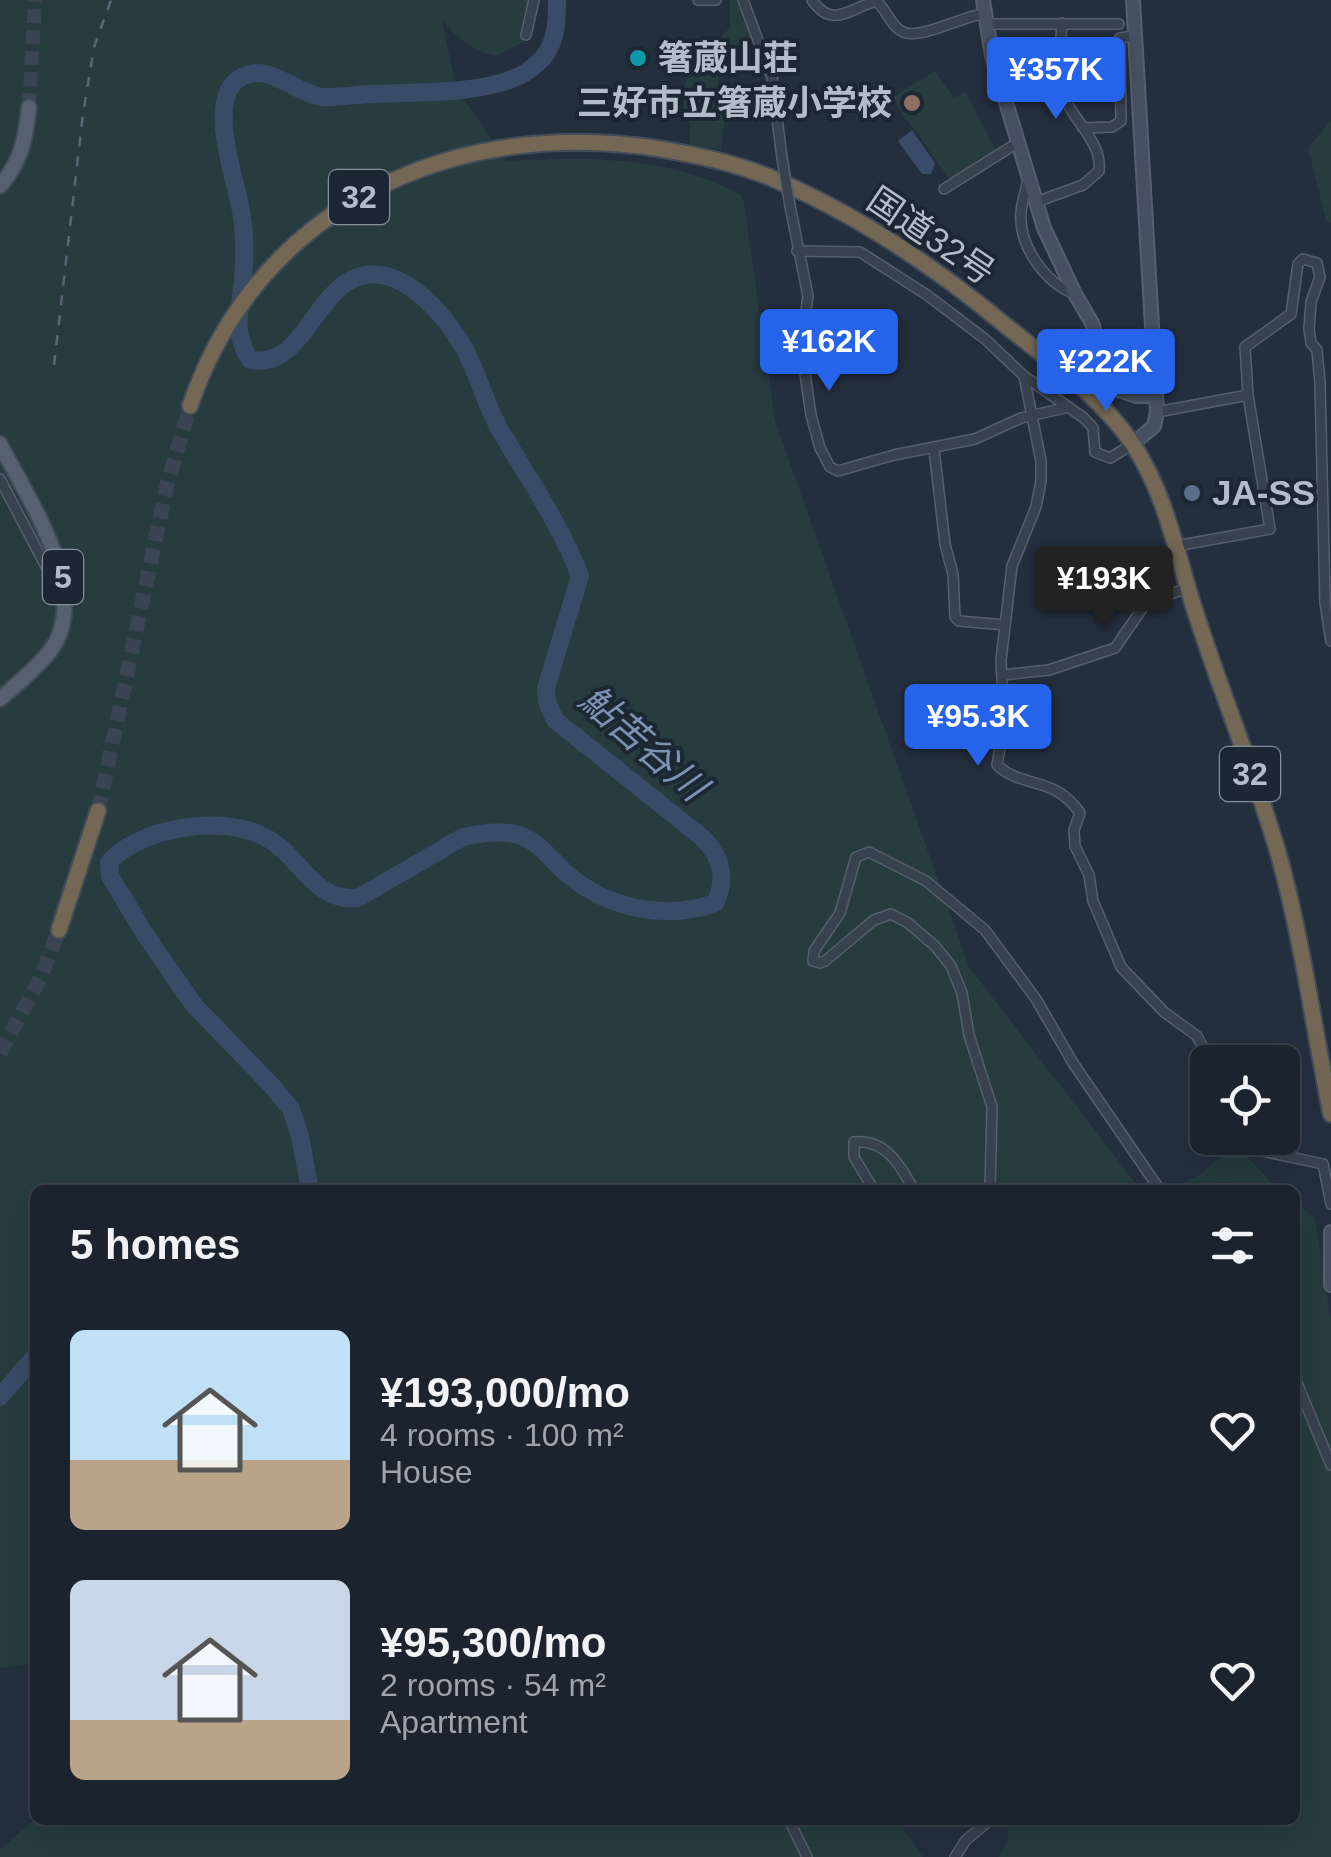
<!DOCTYPE html>
<meta charset="utf-8">
<style>
body{margin:0;font-family:Arial,"Noto Sans JP",sans-serif;background:#242b36;color:#f1f3f6;height:100vh;display:flex;flex-direction:column;font-size:38px;white-space:nowrap}
*{box-sizing:border-box;margin:0}
p{font-size:32px;color:#a0a4aa}
.icon{flex:none;width:55px;height:55px;fill:none;stroke:currentColor;stroke-width:2;stroke-linecap:round;stroke-linejoin:round}
.map{position:relative;flex:1;overflow:hidden}
.panel{position:absolute;left:30px;top:1185px;width:1270px;height:640px;display:flex;flex-direction:column;background:#1b232e;border-radius:15px;box-shadow:0 10px 40px #0002,0 0 0 2px #39404a}
.panel>*{flex:none}
.fabs{position:absolute;left:1190px;top:1045px;display:grid;gap:20px}
.fabs a{display:grid;place-items:center;width:110px;height:110px;border-radius:15px;background:#1b232e;box-shadow:0 10px 40px #0002,0 0 0 2px #39404a;font-size:50px}
.price{position:absolute;translate:-50% -85px;padding:0 22px;border-radius:10px;background:#2563eb;color:#fff;font-size:32px;line-height:65px;filter:drop-shadow(0 2px 5px #0008)}
.price::after{content:'';position:absolute;left:50%;top:60px;width:30px;height:22px;margin-left:-15px;background:inherit;clip-path:polygon(0 0,100% 0,50% 100%)}
.price.selected{background:#222;color:#fff}
ul{padding:0;list-style:none}
li{display:flex;align-items:center;gap:30px;height:250px;padding:0 40px}
li span{display:grid;place-items:center;flex:none;width:280px;height:200px;border-radius:15px;color:#555}
li>.icon{margin-inline-start:auto}
span .icon{width:120px;height:120px;fill:#fffc;stroke-width:1}
li b{font-size:42px}
h2{display:flex;justify-content:space-between;align-items:center;height:120px;padding:0 40px;font-size:42px}
.map>svg:first-child{display:block}
.green{fill:#263c3f}
.water{fill:#394c67}
.lines{fill:none;stroke-linecap:round;stroke-linejoin:round}
.river{stroke:#394c67;stroke-width:18}
.primary-tunnel{stroke:#3a4453;stroke-width:14;stroke-dasharray:14 7;stroke-linecap:butt}
.highway-tunnel{stroke:#3a4453;stroke-width:15;stroke-dasharray:15 8;stroke-linecap:butt}
.street-casing{stroke:#565f6c;stroke-width:12}
.secondary-casing{stroke:#565f6c;stroke-width:16}
.primary-casing{stroke:#414a57;stroke-width:18}
.highway-casing{stroke:#434c59;stroke-width:19}
.street{stroke:#38414e;stroke-width:9}
.secondary{stroke:#465061;stroke-width:12}
.primary{stroke:#56606e;stroke-width:14}
.highway{stroke:#746855;stroke-width:15}
.rail{stroke:#5a6575;stroke-width:2.5;stroke-dasharray:10 10;stroke-linecap:butt}
.street-bridge-casing{stroke:#565f6c;stroke-width:12;stroke-linecap:butt}
.street-bridge{stroke:#38414e;stroke-width:9}
.culture-dot{fill:#0f9aa8;stroke:#1d2633;stroke-width:4}
.education-dot{fill:#8d6e63;stroke:#1d2633;stroke-width:4}
.service-dot{fill:#5c6f8a;stroke:#1d2633;stroke-width:4}
.labels{text-anchor:middle;stroke-width:8;stroke-linejoin:round;paint-order:stroke}
.shield{fill:#1d2633;stroke:#878f9c;stroke-width:2.5}
.shield-label{font-size:32px;font-weight:bold;fill:#b4bcc9}
.poi-label{font-size:35px;font-weight:bold;fill:#b4bcc9;stroke:#1d2633;text-anchor:start}
.street-label{font-size:35px;fill:#b4bcc9;stroke:#1d2633}
.water-label{font-size:38px;font-style:italic;fill:#7c92b1;stroke:#1d2633}
</style>
<div class="map">
<svg width="1331" height="1857" viewBox="0 0 1331 1857">
<rect width="100%" height="100%" fill="#242f3e"/>
<g class="green">
<path d="M 0,0 L 531,0 L 527,40 L 495,56 C 470,50 457,38 442,20 L 456,88 L 507,161 C 587,156 671,156 743,196 L 775,421 L 969,967 L 1141,1190 L 35,1190 L 35,1664 L 0,1668 Z"/>
<path d="M 730,0 L 739,0 L 752,36 L 749,43 C 744,46 738,46 733,49 C 714,61 714,88 727,103 L 721,150 L 690,144 C 689,137 691,129 689,121 C 687,108 686,120 684,106 C 679,71 706,49 730,28 Z"/>
<polygon points="935,71 954,98 965,91 997,152 951,181 891,98"/>
<polygon points="1331,120 1331,223 1326,220 1308,148"/>
<polygon points="1236,1144 1278,1190 1165,1190 1198,1176"/>
<polygon points="1295,1203 1315,1218 1331,1320 1331,1857 999,1857 1008,1841 1008,1820 1295,1820"/>
<polygon points="35,1819 898,1820 923,1857 0,1857 0,1850"/>
</g>
<polygon class="water" points="912,130 935,163 931,174 922,174 898,141"/>
<g class="lines">
<g class="river">
<path d="M 310,1190 L 300,1136 L 291,1109 L 272,1086 L 194,1005 L 146,936 L 110,876 L 109,862 C 141,827 220,815 263,836 C 301,854 311,902 358,898 L 463,837 C 481,833 506,829 524,837 C 540,844 552,860 565,872 C 605,908 664,921 715,903 C 727,879 722,859 704,839 L 555,720 L 547,702 L 546,688 L 580,576 C 560,523 527,477 499,428 C 483,399 476,365 458,338 C 437,306 395,260 353,279 C 313,297 301,369 250,360 C 232,332 240,311 243,280 C 245,258 245,233 241,211 C 236,180 207,104 237,80 C 265,58 295,94 322,97 C 336,98 353,95 368,94 C 411,92 480,95 519,76 C 526,73 537,64 543,58 C 557,40 557,21 557,0"/>
<polyline points="0,1397 35,1356"/>
</g>
<polyline class="primary-tunnel" points="29,107 35,0"/>
<g class="highway-tunnel">
<polyline points="98,811 167,485 190,406"/>
<polyline points="0,1053 41,977 59,930"/>
</g>
<defs>
<g id="street">
<polyline points="698,0 716,0"/>
<polyline points="743,0 772,78 782,158"/>
<path d="M 812,0 C 832,29 849,9 876,1 C 887,9 890,26 903,32 C 921,40 962,16 984,14"/>
<polyline points="985,24 1119,24"/>
<polyline points="526,35 534,0"/>
<polyline points="1083,128 1112,127 1121,121 1120,38 1134,36"/>
<path d="M 1028,180 C 1026,190 1022,201 1021,212 C 1018,245 1045,283 1075,294"/>
<polyline points="944,189 1017,143"/>
<path d="M 1036,202 L 1083,185 L 1099,171 C 1103,142 1072,120 1063,94 C 1055,74 1061,44 1062,23"/>
<polyline points="790,206 808,296 801,346 811,415 820,448 830,467 838,471 894,455 975,439 1021,418 1069,407"/>
<polyline points="797,251 860,252 927,295 985,339 1024,376 1084,418 1093,428 1095,452 1110,458 1133,444"/>
<path d="M 1024,376 L 1041,461 L 1041,481 L 1036,507 L 1012,566 L 1001,660 L 1004,723 L 997,765 C 1022,789 1054,775 1080,813 L 1074,830 L 1075,846 L 1089,875 L 1093,901 L 1121,967 L 1164,1012 L 1197,1036 L 1210,1062"/>
<polyline points="1157,412 1248,395 1245,347 1291,314 1298,264 1303,259 1317,263 1320,277 1311,302 1309,329 1311,343 1317,350 1320,383 1325,603 1331,641"/>
<polyline points="934,449 945,544 953,574 955,617 959,621 1005,625"/>
<polyline points="0,479 54,582 62,583"/>
<polyline points="1176,546 1270,529 1248,395"/>
<polyline points="1003,675 1049,670 1115,648 1146,603 1187,588"/>
<polyline points="1246,1138 1257,1150 1323,1164 1331,1204"/>
<path d="M 874,1190 L 854,1157 L 854,1142 C 886,1139 900,1165 914,1190"/>
<polyline points="990,1190 992,1107 969,1035 962,993 951,966 935,946 908,923 891,914 874,920 825,961 820,963 813,961 814,951 840,913 856,857 869,852 926,881 985,930 1036,999 1073,1063 1160,1190"/>
<polyline points="1295,1378 1331,1465"/>
<polyline points="789,1820 807,1857"/>
<polyline points="955,1857 966,1840 990,1820"/>
</g>
<g id="secondary">
<polyline points="983,0 992,56 1044,228 1075,294 1092,323 1108,373 1121,391 1136,396 1156,396"/>
<polyline points="1133,0 1157,412 1154,426 1133,444"/>
<polyline points="1331,1232 1331,1285"/>
</g>
<g id="primary">
<path d="M 0,186 C 21,162 26,138 29,107"/>
<path d="M 0,444 C 27,498 94,593 50,651 C 36,669 17,684 0,699"/>
</g>
<g id="highway">
<path d="M 190,406 C 259,203 458,116 661,149 C 697,155 735,163 769,177 C 855,213 934,266 1005,325 C 1050,361 1102,397 1134,446 C 1168,498 1178,562 1198,620 C 1223,697 1254,772 1277,849 C 1302,936 1313,1025 1331,1114"/>
<polyline points="59,930 98,811"/>
</g>
</defs>
<use href="#street" class="street-casing"/>
<use href="#secondary" class="secondary-casing"/>
<use href="#primary" class="primary-casing"/>
<use href="#highway" class="highway-casing"/>
<use href="#street" class="street"/>
<use href="#secondary" class="secondary"/>
<use href="#primary" class="primary"/>
<use href="#highway" class="highway"/>
<polyline class="rail" points="54,365 83,114 94,47 111,0"/>
<defs>
<polyline id="street-bridge" points="782,158 790,206"/>
</defs>
<use href="#street-bridge" class="street-bridge-casing"/>
<use href="#street-bridge" class="street-bridge"/>
</g>
<circle class="culture-dot" cx="638" cy="58" r="10"/>
<circle class="education-dot" cx="912" cy="103" r="10"/>
<circle class="service-dot" cx="1192" cy="493" r="10"/>
<g class="labels">
<g class="shield">
<rect x="329" y="170" width="60" height="54" rx="8"/>
<rect x="43" y="550" width="40" height="54" rx="8"/>
<rect x="1220" y="747" width="60" height="54" rx="8"/>
</g>
<g class="shield-label">
<text x="359" y="208">32</text>
<text x="63" y="588">5</text>
<text x="1250" y="785">32</text>
</g>
<g class="poi-label">
<text x="658" y="70">箸蔵山荘</text>
<text x="892" y="115" text-anchor="end">三好市立箸蔵小学校</text>
<text x="1212" y="505">JA-SS</text>
</g>
<g class="street-label">
<text transform="translate(931 236) rotate(34)" y="12">国道32号</text>
</g>
<g class="water-label">
<text transform="translate(643 743) rotate(41)" y="13">鮎苦谷川</text>
</g>
</g>
</svg>
<div class="fabs">
<a><svg class="icon" aria-label="locate" viewBox="0 0 24 24"><circle cx="12" cy="12" r="6"/><path d="M12 2v4M12 18v4M2 12h4M18 12h4"/></svg></a>
</div>
<b class="price" style="left:1056px;top:122px">¥357K</b>
<b class="price" style="left:829px;top:394px">¥162K</b>
<b class="price" style="left:1106px;top:414px">¥222K</b>
<b class="price selected" style="left:1104px;top:631px">¥193K</b>
<b class="price" style="left:978px;top:769px">¥95.3K</b>
<section class="panel">
<h2>5 homes<svg class="icon" aria-label="filters" viewBox="0 0 24 24"><path d="M4 7h16M4 17h16"/><circle cx="9" cy="7" r="2"/><circle cx="15" cy="17" r="2"/></svg></h2>
<ul>
<li><span style="background:linear-gradient(#bfe0f5 65%,#b9a48a 0)"><svg class="icon" aria-label="home" viewBox="0 0 24 24"><path d="M3 11l9-7 9 7M6 9v11h12V9"/></svg></span><div><b>¥193,000/mo</b><p>4 rooms · 100 m²</p><p>House</p></div><svg class="icon" aria-label="heart" viewBox="0 0 24 24"><path d="M12 20l-8-8c-3-5 5-10 8-4 3-6 11-1 8 4z"/></svg></li>
<li><span style="background:linear-gradient(#c9d6e8 70%,#b9a48a 0)"><svg class="icon" aria-label="home" viewBox="0 0 24 24"><path d="M3 11l9-7 9 7M6 9v11h12V9"/></svg></span><div><b>¥95,300/mo</b><p>2 rooms · 54 m²</p><p>Apartment</p></div><svg class="icon" aria-label="heart" viewBox="0 0 24 24"><path d="M12 20l-8-8c-3-5 5-10 8-4 3-6 11-1 8 4z"/></svg></li>
</ul>
</section>
</div>
